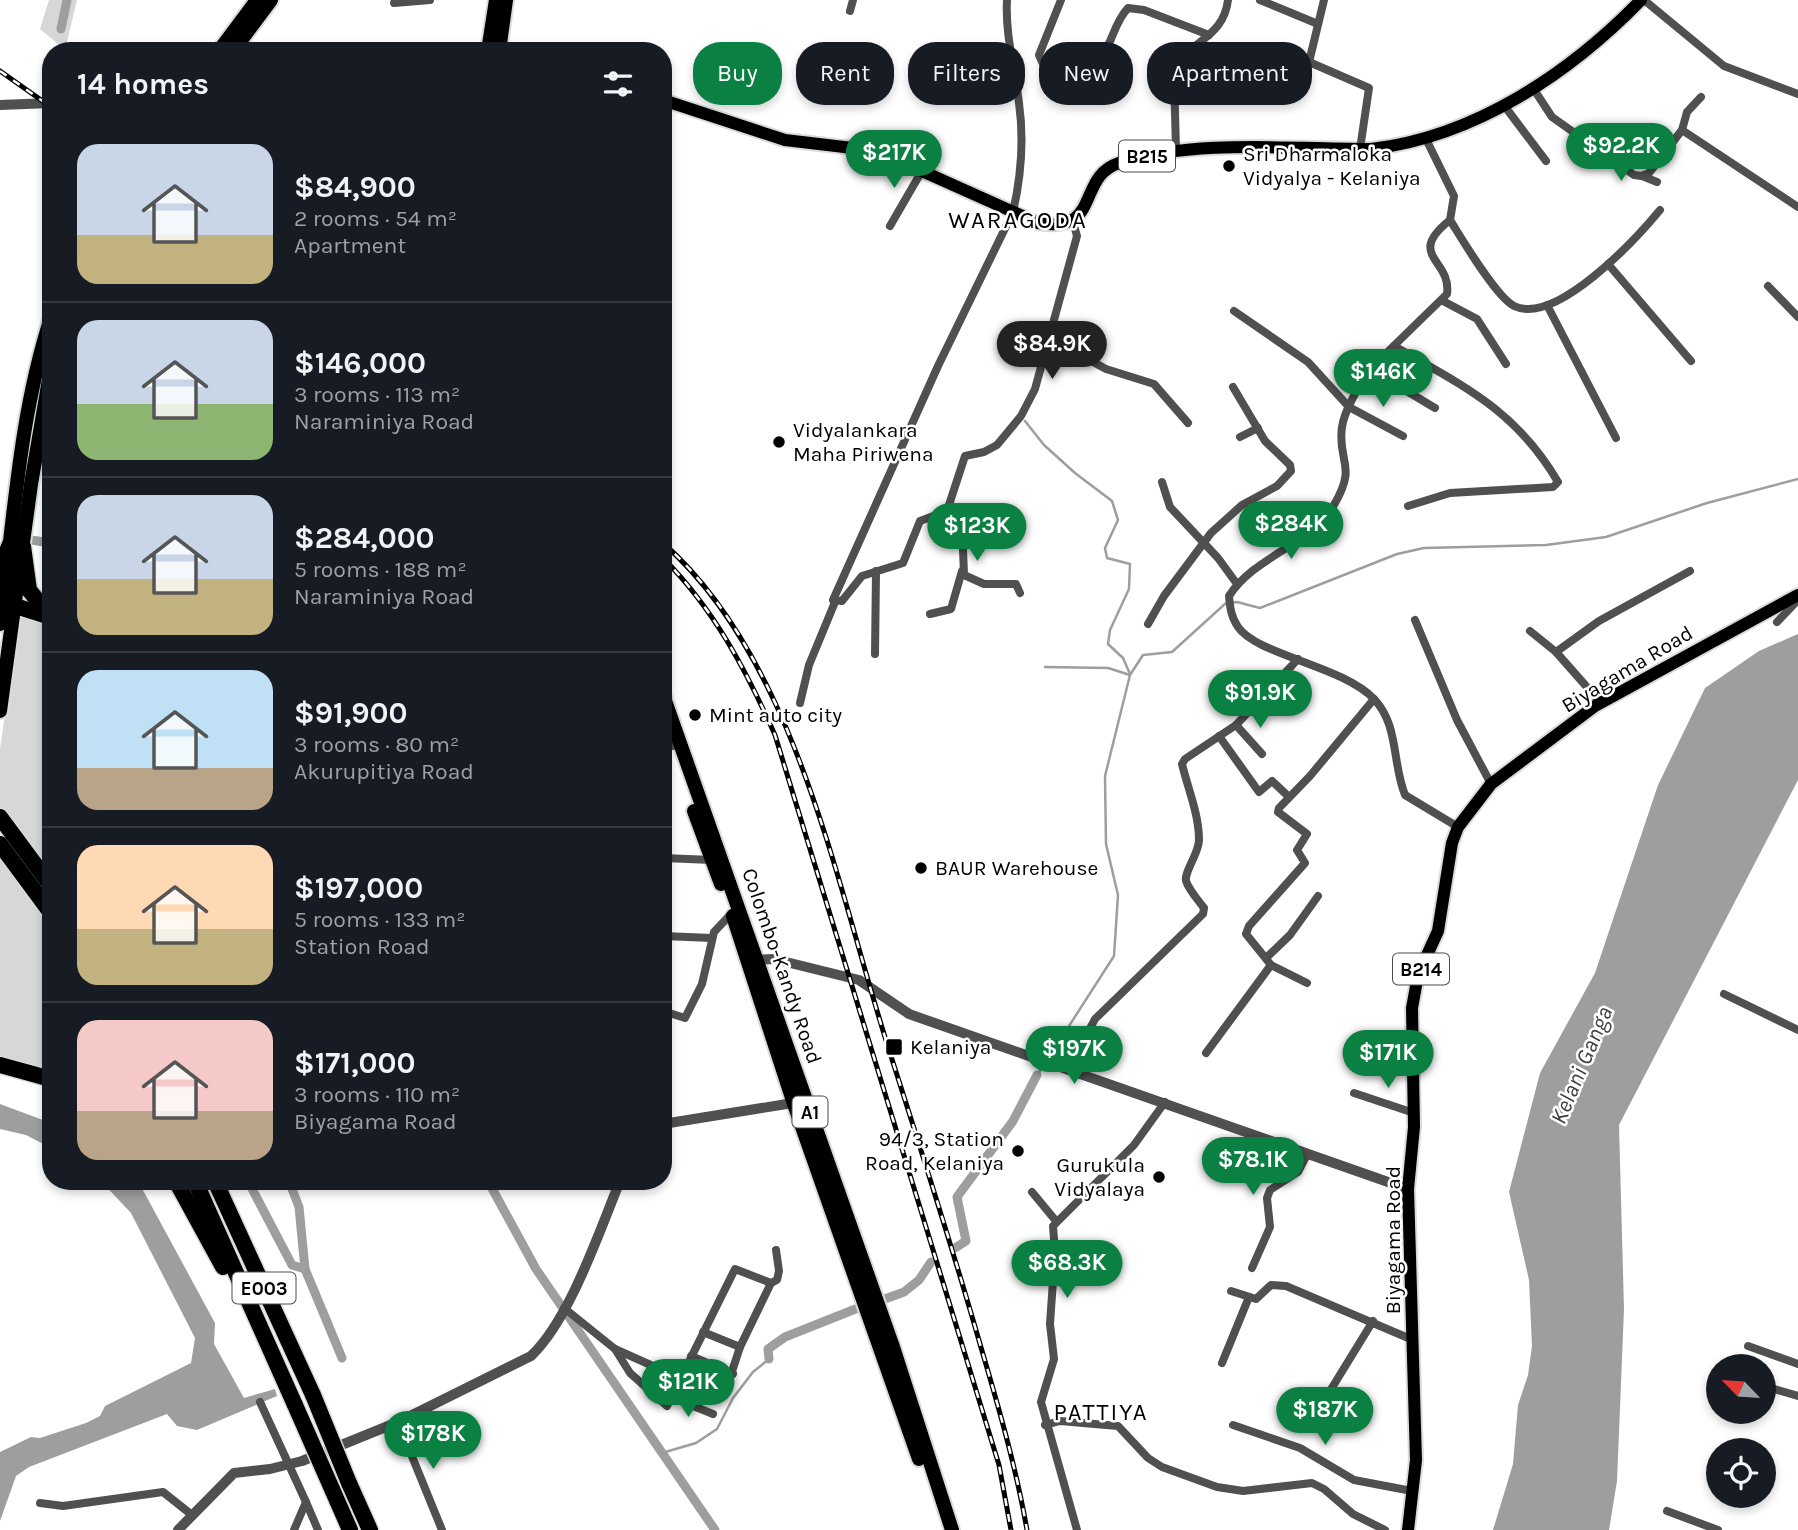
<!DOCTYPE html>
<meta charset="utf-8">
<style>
body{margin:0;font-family:Karla,sans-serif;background:#242831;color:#f1f3f6;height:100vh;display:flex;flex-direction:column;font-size:26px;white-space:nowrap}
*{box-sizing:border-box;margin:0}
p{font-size:23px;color:#9ea1a6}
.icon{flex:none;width:38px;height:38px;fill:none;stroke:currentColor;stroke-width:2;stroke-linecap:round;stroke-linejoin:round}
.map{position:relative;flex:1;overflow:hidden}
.drawer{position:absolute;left:42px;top:42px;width:630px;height:1148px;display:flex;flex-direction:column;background:#171b24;border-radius:28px;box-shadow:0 4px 10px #0003}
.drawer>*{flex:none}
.top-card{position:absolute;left:693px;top:42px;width:665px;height:63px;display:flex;gap:14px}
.needle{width:46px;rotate:295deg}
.buttons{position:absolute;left:1706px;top:1354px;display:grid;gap:14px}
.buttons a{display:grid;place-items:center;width:70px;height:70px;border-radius:50%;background:#171b24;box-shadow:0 4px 10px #0003;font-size:35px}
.price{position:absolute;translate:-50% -60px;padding:0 16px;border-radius:24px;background:#0b8043;color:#fff;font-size:23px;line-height:46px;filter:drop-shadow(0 2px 4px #0008)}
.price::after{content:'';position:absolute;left:50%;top:42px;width:21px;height:16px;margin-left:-10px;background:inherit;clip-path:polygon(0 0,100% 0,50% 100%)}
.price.current{background:#222;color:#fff}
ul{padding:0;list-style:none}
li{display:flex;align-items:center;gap:21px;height:175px;padding:0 35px}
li+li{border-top:2px solid #363941}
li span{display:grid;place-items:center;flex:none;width:196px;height:140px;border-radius:21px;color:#555}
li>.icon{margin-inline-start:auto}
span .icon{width:84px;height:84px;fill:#fffc;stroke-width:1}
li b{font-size:30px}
h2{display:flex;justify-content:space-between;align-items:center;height:84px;padding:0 35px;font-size:30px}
.pill{padding:0 24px;border-radius:28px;background:#171b24;box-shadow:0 4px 10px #0003;font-size:24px;line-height:63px}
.pill.current{background:#0b8043;color:#fff}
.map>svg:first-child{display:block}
.green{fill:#d7d7d7}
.water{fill:#9e9e9e}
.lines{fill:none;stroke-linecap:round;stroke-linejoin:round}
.stream{stroke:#9e9e9e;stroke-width:2.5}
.canal{stroke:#9e9e9e;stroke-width:9}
.primary-casing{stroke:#dbdbdb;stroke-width:16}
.trunk-casing{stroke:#dbdbdb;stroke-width:18}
.motorway-casing{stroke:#dbdbdb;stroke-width:19}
.minor{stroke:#505050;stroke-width:8}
.tertiary{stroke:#505050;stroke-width:10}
.primary{stroke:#000;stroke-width:12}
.trunk{stroke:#000;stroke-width:14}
.motorway{stroke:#000;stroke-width:16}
.rail-casing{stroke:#000;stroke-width:5}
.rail{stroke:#fff;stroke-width:2.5;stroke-dasharray:8;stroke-linecap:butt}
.motorway-bridge-casing{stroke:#dbdbdb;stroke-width:19;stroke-linecap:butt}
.motorway-bridge{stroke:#000;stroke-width:16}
.poi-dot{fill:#000;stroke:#fff;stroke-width:2.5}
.labels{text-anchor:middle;stroke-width:5;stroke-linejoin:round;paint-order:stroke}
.shield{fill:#fff;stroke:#4c4c4c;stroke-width:2}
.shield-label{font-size:19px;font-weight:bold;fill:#000}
.poi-label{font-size:21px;fill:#000;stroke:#fff;text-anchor:start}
.street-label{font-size:21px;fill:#000;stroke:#fff}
.water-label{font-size:23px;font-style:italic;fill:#3f3f3f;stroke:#fff}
.quarter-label{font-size:24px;letter-spacing:2px;fill:#000;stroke:#fff}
</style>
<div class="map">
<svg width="1798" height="1530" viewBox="0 0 1798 1530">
<rect width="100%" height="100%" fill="#fff"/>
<g class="green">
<polygon points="49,0 77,0 65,50 40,29"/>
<polygon points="20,611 51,623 51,876 0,811 0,749"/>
<polygon points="0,849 51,917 51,1074 0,1060"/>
</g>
<g class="water">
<polygon points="1798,634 1798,780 1619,1125 1624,1309 1617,1481 1609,1530 1493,1530 1513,1464 1518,1405 1528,1375 1532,1346 1529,1280 1509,1192 1540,1073 1595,973 1658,785 1705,688 1759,651"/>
<polygon points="0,1104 51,1123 51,1148 26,1135 0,1129"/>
<polygon points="101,1181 138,1181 215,1323 214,1344 244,1398 275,1389 277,1396 197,1430 177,1426 167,1414 29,1467 16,1476 0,1521 0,1452 31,1437 40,1438 86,1423 100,1416 105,1406 191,1363 195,1338 131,1213"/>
</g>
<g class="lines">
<g class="stream">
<polyline points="1025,421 1044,445 1075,473 1112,501 1118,520 1105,548 1107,558 1130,564 1129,589 1110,630 1108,644 1123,658 1130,674"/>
<polyline points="1045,667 1108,668 1130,675"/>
<polyline points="1051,1054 1114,956 1118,895 1106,844 1105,776 1130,675 1143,655 1172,652 1226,603 1237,602 1260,608 1397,554 1424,548 1546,545 1606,537 1707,503 1798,479"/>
<polyline points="1037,1075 1043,1066"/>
<polyline points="662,1453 696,1443 717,1429 733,1398 753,1372 769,1359"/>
</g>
<g class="canal">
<polyline points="61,29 67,0"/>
<polyline points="31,540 51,543"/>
<polyline points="248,1181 292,1265 305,1269"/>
<polyline points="289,1181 299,1207 305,1269 342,1358"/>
<polyline points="488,1181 536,1269 715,1530"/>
<polyline points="955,1248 966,1241 957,1197 1013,1121 1037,1075"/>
<polyline points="882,1300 904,1292 919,1280 931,1262"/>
<polyline points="769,1359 768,1349 785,1337 858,1308"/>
</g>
<defs>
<g id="primary">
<path d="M 663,100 L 785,140 L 861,149 L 895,159 L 1038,223 C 1102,234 1076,177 1119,163 C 1195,139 1292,149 1371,149 C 1475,137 1570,73 1641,0"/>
<polyline points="1408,1530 1416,1460 1408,1189 1414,1127 1412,1008 1418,975 1438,931 1452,843 1458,827 1491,784 1595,706 1798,595"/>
</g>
<g id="trunk">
<polyline points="219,51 257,0"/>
<polyline points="233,51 271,0"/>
<polyline points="488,51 496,0"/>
<polyline points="499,51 506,0"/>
<path d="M 0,624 C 14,522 19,416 51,318"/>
<polyline points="663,695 892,1344 952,1530"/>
<polyline points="0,711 31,484 51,368"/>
<polyline points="694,811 721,884"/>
<polyline points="733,916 794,1104 919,1459"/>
</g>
<g id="motorway">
<polyline points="23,546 29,590 51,617"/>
<polyline points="0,568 10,544"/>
<polyline points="0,601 47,616"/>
<polyline points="0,817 51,886"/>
<polyline points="0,844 51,913"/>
<polyline points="0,1065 51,1079"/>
<polyline points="176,1181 223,1267"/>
<polyline points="195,1181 295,1405"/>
<polyline points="215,1181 313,1395"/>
<polyline points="349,1483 370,1530"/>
<polyline points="332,1489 350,1530"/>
</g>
</defs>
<use href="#primary" class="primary-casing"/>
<use href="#trunk" class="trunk-casing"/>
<use href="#motorway" class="motorway-casing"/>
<g class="minor">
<path d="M 1061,0 L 1039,55 L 1042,62 C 1051,63 1062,58 1070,60 C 1115,72 1105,32 1128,8 L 1144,10 L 1209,35"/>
<polyline points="1260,0 1318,24"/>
<polyline points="1324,0 1309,62 1369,88 1360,149"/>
<polyline points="1644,0 1724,66 1798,94"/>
<polyline points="394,3 430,0"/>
<polyline points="850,11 853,0"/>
<polyline points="305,51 305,47"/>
<polyline points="1533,88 1552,117 1634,175 1642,176 1649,173 1682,130 1687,112 1701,97"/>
<polyline points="1503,104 1546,161"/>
<polyline points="1682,130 1798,207"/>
<path d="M 1426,139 L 1454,196 L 1450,220 C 1405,256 1452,259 1447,294 L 1370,369 C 1360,385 1345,408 1342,427 C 1337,463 1358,464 1334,505 C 1308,547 1256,555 1229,596 C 1230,607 1231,617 1238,627 C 1257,655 1343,666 1374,699 C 1399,725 1392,763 1405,795 L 1458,827"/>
<path d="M 1176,149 L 1174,76 C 1183,40 1223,42 1228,0"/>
<polyline points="1642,176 1657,182"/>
<path d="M 1450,220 C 1462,239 1496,297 1514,306 C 1556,326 1636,239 1660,210"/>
<polyline points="890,226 923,169"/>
<polyline points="1608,264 1691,361"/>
<polyline points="1768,286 1798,317"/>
<polyline points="1443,301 1477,319 1506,364"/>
<polyline points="1547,305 1616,438"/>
<polyline points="1234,311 1308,362 1349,407 1403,436"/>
<polyline points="1049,338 1106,369 1154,384 1188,423"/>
<path d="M 1394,346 C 1463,386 1516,410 1558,482 L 1553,487 L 1450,493 L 1408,506"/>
<polyline points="1370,369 1435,408"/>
<polyline points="1240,437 1258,428"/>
<polyline points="1162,482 1170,507 1218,558 1237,584"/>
<path d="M 947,511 L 920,521 L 903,563 L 862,576 L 842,601 L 833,600 L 938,366 L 1013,212 C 1021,177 1024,139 1019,103 C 1015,69 1005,35 1007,0"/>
<polyline points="947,511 965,456 984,452 997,445 1021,416 1035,389 1077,236 1073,222"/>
<polyline points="947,511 962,523 964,575 984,584 1016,584 1020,593"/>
<polyline points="930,614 951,609 962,571"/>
<polyline points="1415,620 1457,720 1491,784"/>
<polyline points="1777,622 1798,600"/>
<polyline points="1148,624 1164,596 1211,533 1242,505 1277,486 1291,471 1290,465 1265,441 1233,387"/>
<polyline points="1530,631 1556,652 1601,703"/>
<polyline points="1556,652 1599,621 1690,571"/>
<polyline points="875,654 876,571"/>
<polyline points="800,703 809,665 835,602"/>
<polyline points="1236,725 1262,754"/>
<polyline points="1219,736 1259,792 1272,781 1289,797"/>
<polyline points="663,748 672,746"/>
<polyline points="663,858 712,860"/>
<polyline points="663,936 712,938"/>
<polyline points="1266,958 1290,935 1318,896"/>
<polyline points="1307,983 1271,965 1246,934 1249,926 1305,863 1297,850 1307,834 1278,812 1279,808 1310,776 1374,699"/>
<polyline points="1724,994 1798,1030"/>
<polyline points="663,1011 685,1018 702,984 714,932 732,913"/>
<polyline points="1206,1053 1271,965"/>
<path d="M 1069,1068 L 1095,1019 L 1203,914 L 1204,908 C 1198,900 1189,890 1186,881 C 1184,872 1199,853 1199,840 C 1199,814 1188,789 1182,764 L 1185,759 L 1236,725 L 1298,659"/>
<polyline points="1354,1093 1414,1113"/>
<polyline points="1032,1192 1056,1221"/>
<polyline points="1252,1268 1270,1227 1267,1198 1270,1190 1298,1172 1308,1153"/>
<polyline points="1231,1291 1256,1299 1271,1285 1286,1286 1413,1340"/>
<polyline points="564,1308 615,1349 673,1375 725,1393 740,1347 771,1283"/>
<polyline points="703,1332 740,1347"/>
<polyline points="1748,1346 1798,1364"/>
<polyline points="615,1349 630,1373 667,1406 735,1269 771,1283 777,1280 779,1271 776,1250"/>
<polyline points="691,1356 733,1374"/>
<polyline points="1222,1363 1249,1297"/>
<polyline points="1764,1386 1798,1396"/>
<polyline points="671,1397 713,1414"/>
<polyline points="260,1402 306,1502 294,1530"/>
<polyline points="1322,1404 1373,1321"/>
<polyline points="398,1422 442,1530"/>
<polyline points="1045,1425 1060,1421 1118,1426 1148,1458 1162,1467 1217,1487 1243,1491 1312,1483 1324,1489 1353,1514 1385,1530"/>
<polyline points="1233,1425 1300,1448 1354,1480 1412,1491"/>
<polyline points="306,1502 318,1530"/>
<polyline points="40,1503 63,1506 163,1492 192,1515"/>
<polyline points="1667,1511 1718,1530"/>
<polyline points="1077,1530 1041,1402 1054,1359 1050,1324 1055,1252 1053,1226 1134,1145 1165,1102"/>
</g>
<g class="tertiary">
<polyline points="0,105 51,103"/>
<polyline points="753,960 774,959 859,980 909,1014 1408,1189"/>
<polyline points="663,1124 799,1102"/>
<path d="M 178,1530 L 234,1473 L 270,1469 L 302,1461 L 398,1422 L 531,1356 C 570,1319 599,1232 620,1181"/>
</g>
<use href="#primary" class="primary"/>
<use href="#trunk" class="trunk"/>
<use href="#motorway" class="motorway"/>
<defs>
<g id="rail">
<polyline points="0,71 51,107"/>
<path d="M 663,543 C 797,661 837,889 890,1053 C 921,1150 952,1246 980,1344 C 998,1405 1016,1467 1027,1530"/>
<path d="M 663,558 C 714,609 746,670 775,735 L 999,1465 L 1011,1530"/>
</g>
</defs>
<use href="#rail" class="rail-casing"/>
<use href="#rail" class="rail"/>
<defs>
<g id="motorway-bridge">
<polyline points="313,1395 349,1483"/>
<polyline points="295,1405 332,1489"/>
</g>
</defs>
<use href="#motorway-bridge" class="motorway-bridge-casing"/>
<use href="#motorway-bridge" class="motorway-bridge"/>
</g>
<g class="poi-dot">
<circle cx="1229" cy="166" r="7"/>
<circle cx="779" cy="442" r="7"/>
<circle cx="695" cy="715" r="7"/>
<circle cx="921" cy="868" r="7"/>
<rect x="885" y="1038" width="18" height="18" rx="3.5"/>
<circle cx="1018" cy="1151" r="7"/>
<circle cx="1159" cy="1177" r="7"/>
</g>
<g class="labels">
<g class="shield">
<rect x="1119" y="140.5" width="56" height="31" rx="5"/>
<rect x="1393" y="953.5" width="56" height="31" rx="5"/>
<rect x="792.5" y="1096.5" width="35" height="31" rx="5"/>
<rect x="232.5" y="1272.5" width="63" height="31" rx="5"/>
</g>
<g class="shield-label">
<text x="1147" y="163">B215</text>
<text x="1421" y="976">B214</text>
<text x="810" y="1119">A1</text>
<text x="264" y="1295">E003</text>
</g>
<g class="poi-label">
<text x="1243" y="161">Sri Dharmaloka<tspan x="1243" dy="24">Vidyalya - Kelaniya</tspan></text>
<text x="793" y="437">Vidyalankara<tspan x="793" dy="24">Maha Piriwena</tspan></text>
<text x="709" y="722">Mint auto city</text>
<text x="935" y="875">BAUR Warehouse</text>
<text x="910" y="1054">Kelaniya</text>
<text x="1004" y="1146" text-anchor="end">94/3, Station<tspan x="1004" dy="24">Road, Kelaniya</tspan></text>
<text x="1145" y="1172" text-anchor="end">Gurukula<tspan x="1145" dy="24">Vidyalaya</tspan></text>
</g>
<g class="street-label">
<text transform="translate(1627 669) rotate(-31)" y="7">Biyagama Road</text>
<text transform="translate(782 966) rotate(71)" y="7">Colombo-Kandy Road</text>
<text transform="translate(1393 1240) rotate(-90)" y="7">Biyagama Road</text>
</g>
<g class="water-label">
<text transform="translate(1581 1065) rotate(-67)" y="8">Kelani Ganga</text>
</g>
<g class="quarter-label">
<text x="1018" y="228">WARAGODA</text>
<text x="1101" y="1420">PATTIYA</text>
</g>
</g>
</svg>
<div class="buttons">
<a><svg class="needle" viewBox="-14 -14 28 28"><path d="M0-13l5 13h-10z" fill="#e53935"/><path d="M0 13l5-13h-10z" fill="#9ea1a6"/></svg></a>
<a><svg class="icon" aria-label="locate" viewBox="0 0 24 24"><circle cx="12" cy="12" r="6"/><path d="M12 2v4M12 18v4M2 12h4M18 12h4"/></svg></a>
</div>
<b class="price" style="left:1621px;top:183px">$92.2K</b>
<b class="price" style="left:894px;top:190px">$217K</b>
<b class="price current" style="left:1052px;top:381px">$84.9K</b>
<b class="price" style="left:1383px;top:409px">$146K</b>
<b class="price" style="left:1291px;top:561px">$284K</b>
<b class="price" style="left:977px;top:563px">$123K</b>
<b class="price" style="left:1260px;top:730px">$91.9K</b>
<b class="price" style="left:1074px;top:1086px">$197K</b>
<b class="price" style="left:1388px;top:1090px">$171K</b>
<b class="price" style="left:1253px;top:1197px">$78.1K</b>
<b class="price" style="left:1067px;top:1300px">$68.3K</b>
<b class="price" style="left:688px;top:1419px">$121K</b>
<b class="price" style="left:1325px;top:1447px">$187K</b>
<b class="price" style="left:433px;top:1471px">$178K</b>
<div class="top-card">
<a class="pill current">Buy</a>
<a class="pill">Rent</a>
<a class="pill">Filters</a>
<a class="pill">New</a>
<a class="pill">Apartment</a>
</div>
<section class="drawer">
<h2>14 homes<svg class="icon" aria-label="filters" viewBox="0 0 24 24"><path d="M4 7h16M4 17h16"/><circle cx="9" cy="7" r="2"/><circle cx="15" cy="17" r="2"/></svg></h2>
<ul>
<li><span style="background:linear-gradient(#c9d6e8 65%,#c2b280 0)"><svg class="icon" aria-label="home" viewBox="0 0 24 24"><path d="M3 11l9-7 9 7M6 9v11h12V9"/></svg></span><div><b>$84,900</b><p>2 rooms · 54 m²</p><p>Apartment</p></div></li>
<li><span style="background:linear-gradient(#c9d6e8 60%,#8fb573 0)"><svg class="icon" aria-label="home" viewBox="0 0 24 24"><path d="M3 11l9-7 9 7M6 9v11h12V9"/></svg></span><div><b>$146,000</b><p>3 rooms · 113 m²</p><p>Naraminiya Road</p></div></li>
<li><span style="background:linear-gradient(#c9d6e8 60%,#c2b280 0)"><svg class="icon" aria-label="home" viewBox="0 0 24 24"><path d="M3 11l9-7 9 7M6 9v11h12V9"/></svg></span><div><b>$284,000</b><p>5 rooms · 188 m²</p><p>Naraminiya Road</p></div></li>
<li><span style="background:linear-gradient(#bfe0f5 70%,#b9a48a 0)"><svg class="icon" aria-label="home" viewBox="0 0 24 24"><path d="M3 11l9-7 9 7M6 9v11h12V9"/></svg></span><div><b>$91,900</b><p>3 rooms · 80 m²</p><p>Akurupitiya Road</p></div></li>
<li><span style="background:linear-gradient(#ffd9b3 60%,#c2b280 0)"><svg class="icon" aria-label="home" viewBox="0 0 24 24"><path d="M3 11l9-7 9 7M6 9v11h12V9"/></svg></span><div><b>$197,000</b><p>5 rooms · 133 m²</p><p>Station Road</p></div></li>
<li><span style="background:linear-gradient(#f6c9c9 65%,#b9a48a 0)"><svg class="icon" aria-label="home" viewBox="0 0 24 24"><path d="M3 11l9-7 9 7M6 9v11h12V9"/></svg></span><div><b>$171,000</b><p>3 rooms · 110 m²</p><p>Biyagama Road</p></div></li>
</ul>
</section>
</div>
